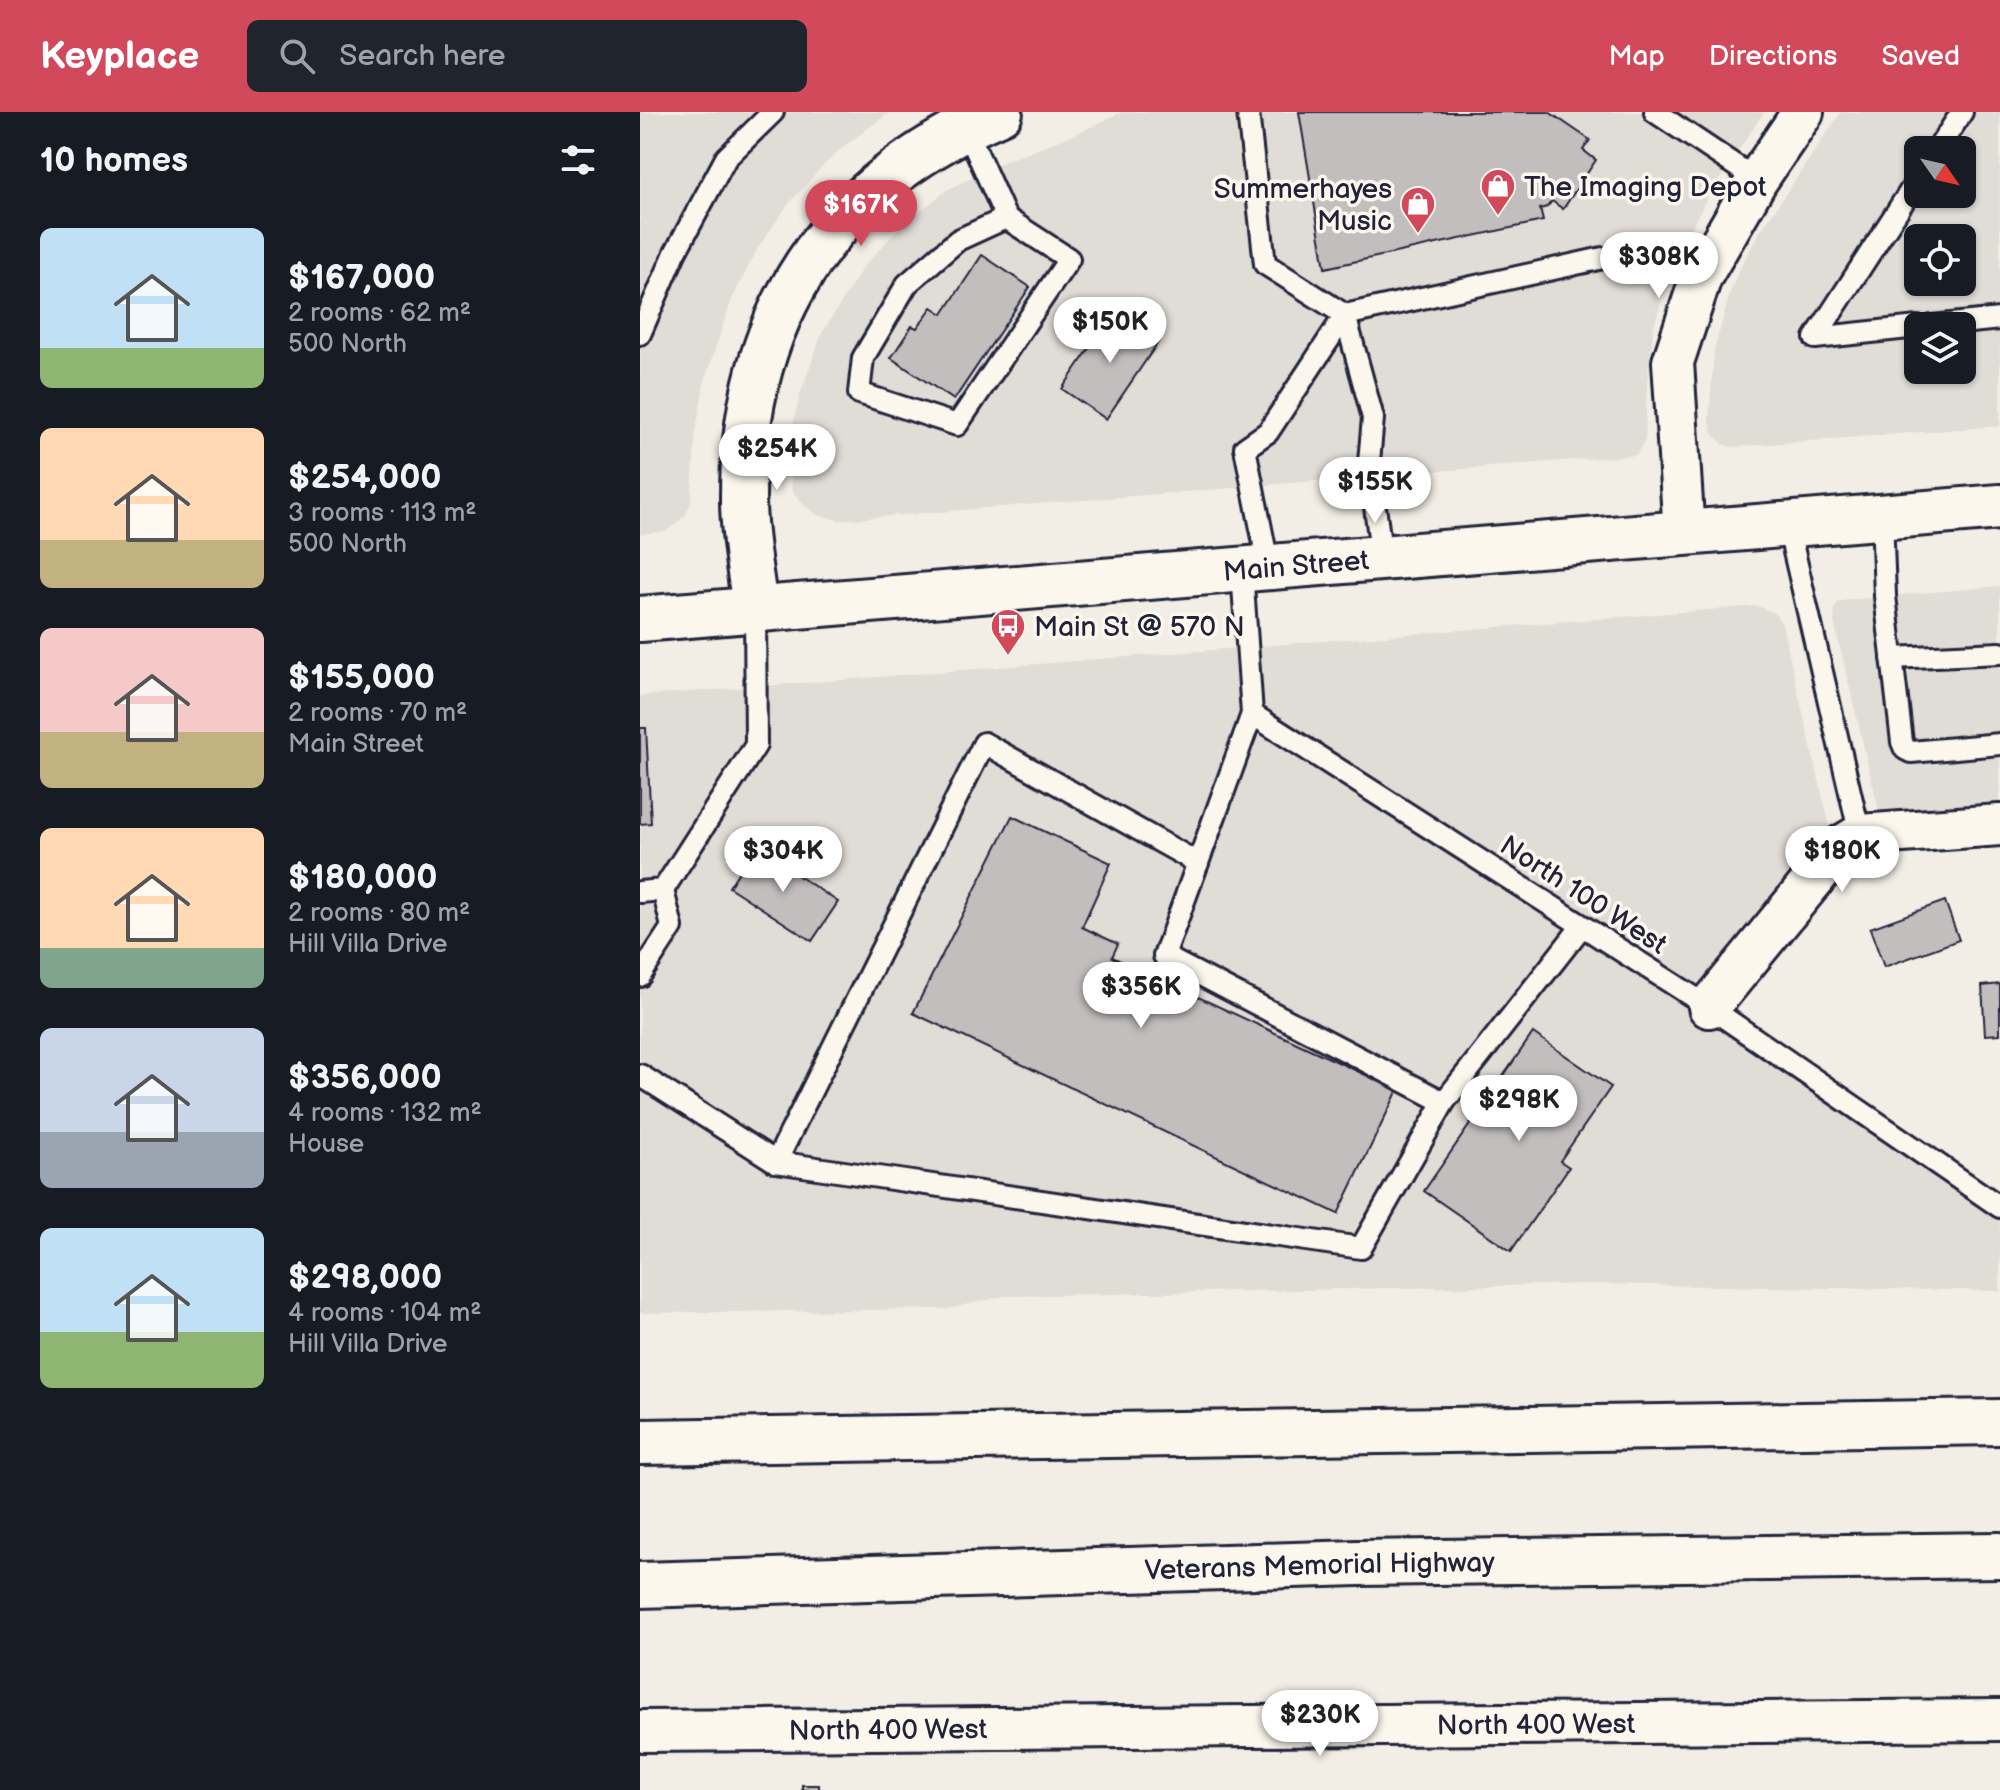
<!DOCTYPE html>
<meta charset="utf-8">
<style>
body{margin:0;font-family:"Balsamiq Sans",sans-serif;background:#20242c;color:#f1f3f6;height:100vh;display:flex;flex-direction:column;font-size:30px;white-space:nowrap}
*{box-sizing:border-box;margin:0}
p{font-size:26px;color:#9ea1a6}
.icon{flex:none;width:44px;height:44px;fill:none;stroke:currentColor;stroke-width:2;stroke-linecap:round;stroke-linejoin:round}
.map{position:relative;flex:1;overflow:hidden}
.sheet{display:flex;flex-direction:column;background:#171b24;width:640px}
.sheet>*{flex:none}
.needle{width:52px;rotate:124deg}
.buttons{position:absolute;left:1264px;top:24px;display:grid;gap:16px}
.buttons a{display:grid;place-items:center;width:72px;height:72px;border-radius:12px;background:#171b24;box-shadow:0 2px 6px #0004;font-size:40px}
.price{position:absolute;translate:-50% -68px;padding:0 18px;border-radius:28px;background:#fff;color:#222;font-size:26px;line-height:52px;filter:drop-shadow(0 2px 4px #0008)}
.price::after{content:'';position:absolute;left:50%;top:48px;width:24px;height:18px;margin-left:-12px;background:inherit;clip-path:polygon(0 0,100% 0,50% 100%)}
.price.current{background:#d1495b;color:#fff}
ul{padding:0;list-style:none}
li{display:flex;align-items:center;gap:24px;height:200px;padding:0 40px}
li span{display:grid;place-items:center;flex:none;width:224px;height:160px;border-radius:12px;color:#555}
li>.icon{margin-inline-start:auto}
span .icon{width:96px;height:96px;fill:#fffc;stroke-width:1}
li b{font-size:34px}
h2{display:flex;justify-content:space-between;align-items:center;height:96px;padding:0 40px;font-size:34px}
header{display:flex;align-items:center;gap:48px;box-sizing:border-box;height:112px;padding:0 40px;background:#d1495b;color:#fff}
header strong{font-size:38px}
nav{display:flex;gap:44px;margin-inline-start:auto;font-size:28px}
.search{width:560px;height:72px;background:#20242c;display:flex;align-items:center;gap:20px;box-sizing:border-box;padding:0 28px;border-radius:12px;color:#9ea1a6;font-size:30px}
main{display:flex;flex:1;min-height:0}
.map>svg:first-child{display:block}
.built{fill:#e0dcd6;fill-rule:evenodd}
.building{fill:#c2bebe;stroke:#22223b;stroke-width:2}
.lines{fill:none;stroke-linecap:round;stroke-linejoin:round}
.lane-casing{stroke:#22223b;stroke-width:26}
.street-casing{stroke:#22223b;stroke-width:46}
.secondary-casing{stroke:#22223b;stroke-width:50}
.highway-casing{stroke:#22223b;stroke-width:50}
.lane{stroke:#fbf7ec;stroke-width:20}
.street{stroke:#fbf7ec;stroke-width:40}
.secondary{stroke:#fbf7ec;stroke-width:44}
.highway{stroke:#fbf7ec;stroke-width:44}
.labels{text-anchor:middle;stroke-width:7;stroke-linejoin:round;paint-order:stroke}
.poi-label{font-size:28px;fill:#22223b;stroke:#fbf7ec;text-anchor:start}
.street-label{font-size:28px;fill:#22223b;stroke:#fbf7ec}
</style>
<header>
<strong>Keyplace</strong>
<div class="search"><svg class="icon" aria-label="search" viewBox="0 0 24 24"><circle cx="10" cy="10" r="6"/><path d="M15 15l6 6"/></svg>Search here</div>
<nav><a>Map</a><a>Directions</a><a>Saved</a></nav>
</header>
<main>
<section class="sheet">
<h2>10 homes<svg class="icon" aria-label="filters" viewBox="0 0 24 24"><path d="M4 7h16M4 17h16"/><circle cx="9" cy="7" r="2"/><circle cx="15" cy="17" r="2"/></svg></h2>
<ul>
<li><span style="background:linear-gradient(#bfe0f5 75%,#8fb573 0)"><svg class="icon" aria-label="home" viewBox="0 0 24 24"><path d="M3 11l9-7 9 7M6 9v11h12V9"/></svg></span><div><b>$167,000</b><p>2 rooms · 62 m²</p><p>500 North</p></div></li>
<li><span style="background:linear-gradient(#ffd9b3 70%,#c2b280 0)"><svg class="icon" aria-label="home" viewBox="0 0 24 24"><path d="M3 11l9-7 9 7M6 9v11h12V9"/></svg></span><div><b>$254,000</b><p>3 rooms · 113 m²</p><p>500 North</p></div></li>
<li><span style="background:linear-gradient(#f6c9c9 65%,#c2b280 0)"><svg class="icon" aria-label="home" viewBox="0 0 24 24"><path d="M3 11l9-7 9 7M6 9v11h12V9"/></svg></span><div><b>$155,000</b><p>2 rooms · 70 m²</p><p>Main Street</p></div></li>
<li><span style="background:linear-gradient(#ffd9b3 75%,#7fa58c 0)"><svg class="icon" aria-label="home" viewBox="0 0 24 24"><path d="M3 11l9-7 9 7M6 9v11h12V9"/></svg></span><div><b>$180,000</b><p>2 rooms · 80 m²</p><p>Hill Villa Drive</p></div></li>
<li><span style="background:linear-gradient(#c9d6e8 65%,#9aa5b1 0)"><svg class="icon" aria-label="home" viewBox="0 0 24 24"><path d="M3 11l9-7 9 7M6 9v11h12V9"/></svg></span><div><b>$356,000</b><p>4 rooms · 132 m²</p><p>House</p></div></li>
<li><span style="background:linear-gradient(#bfe0f5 65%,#8fb573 0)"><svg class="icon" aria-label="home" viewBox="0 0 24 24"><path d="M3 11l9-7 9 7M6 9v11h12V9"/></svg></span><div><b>$298,000</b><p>4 rooms · 104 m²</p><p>Hill Villa Drive</p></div></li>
</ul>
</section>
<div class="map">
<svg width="1360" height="1678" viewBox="0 0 1360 1678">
<rect width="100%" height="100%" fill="#f2eee5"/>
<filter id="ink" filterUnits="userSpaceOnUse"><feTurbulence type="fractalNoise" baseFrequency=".0125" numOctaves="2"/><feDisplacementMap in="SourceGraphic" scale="16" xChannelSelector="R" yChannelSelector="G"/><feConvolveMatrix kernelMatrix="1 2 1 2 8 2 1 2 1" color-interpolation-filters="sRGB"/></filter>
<g filter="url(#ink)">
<g class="built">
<polygon points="0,0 250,0 203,35 180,57 146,95 118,136 92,187 65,267 56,318 51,391 45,404 33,414 26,419 0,422"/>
<polygon points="482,0 1124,0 1067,86 1033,151 1014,213 1007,272 1005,327 996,343 199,408 177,403 163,392 152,378 151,367 152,318 160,283 182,221 224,154 258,117 307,78 360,51 438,21"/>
<path d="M 1201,0 L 1360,0 L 1360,314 L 1090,335 L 1083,332 L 1073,322 L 1069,307 L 1074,239 L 1090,181 L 1098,160 L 1120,120 ZM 1278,38 L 1322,38 L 1322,82 L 1278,82 ZM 1278,126 L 1322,126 L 1322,170 L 1278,170 ZM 1278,214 L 1322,214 L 1322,258 L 1278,258 Z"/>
<polygon points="1360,474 1360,698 1241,707 1194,510 1195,495 1199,490 1207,488"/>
<polygon points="1118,494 1134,501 1142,512 1188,707 1190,726 1087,844 1106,932 1360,1104 1360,1179 954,1172 363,1184 308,1197 0,1201 0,584"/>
</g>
<g class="building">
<polygon points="659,0 909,0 950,28 943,38 956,48 923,97 912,89 907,95 900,97 903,109 685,156"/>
<polygon points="342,143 390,175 314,288 251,246 272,214 277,216 292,195 303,202"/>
<polygon points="475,199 519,229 466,307 422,277"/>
<polygon points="0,616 6,616 11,711 0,712"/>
<polygon points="372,704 471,751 442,815 478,832 472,845 758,978 698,1102 273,901"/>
<polygon points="115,735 198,790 172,829 89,775"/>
<polygon points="1305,789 1319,828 1244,855 1230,816"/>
<polygon points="1360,872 1360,922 1345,923 1342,874"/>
<polygon points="893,921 971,975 920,1049 929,1055 871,1139 784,1079"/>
<rect x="162" y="1673" width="17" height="5"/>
</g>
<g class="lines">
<defs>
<g id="lane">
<polyline points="608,0 625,152 705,203 733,306 729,350 742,447"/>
<polyline points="1015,0 1117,68"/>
<polyline points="326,16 366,106 318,128 267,172 223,246 219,281 317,313 429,147 366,106"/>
<polyline points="1297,38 1322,0"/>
<polyline points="1278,67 1175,226 1278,215"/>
<polyline points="1292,214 1360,207"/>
<polyline points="0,222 35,141 86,46 133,0"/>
<polyline points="1242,404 1245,484 1262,630 1265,637 1271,640 1360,632"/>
<polyline points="1148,414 1220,723"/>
<polyline points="629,457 605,336 628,320 705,203 963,146 1023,155 1061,165"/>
<polyline points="602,459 612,602 1069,895 1360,1095"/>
<polyline points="1252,546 1360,541"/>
<polyline points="612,602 524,844 804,990"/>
<polyline points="0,780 23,778 116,633 115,497"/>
<polyline points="0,864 32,815 23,778"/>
<polyline points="0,963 136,1050 721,1136 804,990 942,814"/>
<polyline points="136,1050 344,631 558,751"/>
</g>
<g id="street">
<polyline points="1044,422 1033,250 1061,165 1117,68 1163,0"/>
<polyline points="1069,895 1200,735 1220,723 1360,713"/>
<path id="s1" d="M 0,1619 L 1360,1608"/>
</g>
<g id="secondary">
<path d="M 115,497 C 111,462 103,424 103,389 C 102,203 190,73 360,0"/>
<path id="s2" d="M 0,507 L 1360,395"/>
</g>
<g id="highway">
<polyline points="0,1330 1360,1310"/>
<path id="s3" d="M 0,1473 L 718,1451 L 1360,1443"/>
</g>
</defs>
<use href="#lane" class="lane-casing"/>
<use href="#street" class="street-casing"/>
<use href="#secondary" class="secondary-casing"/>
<use href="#highway" class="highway-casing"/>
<use href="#lane" class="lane"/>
<use href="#street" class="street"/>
<use href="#secondary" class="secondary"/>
<use href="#highway" class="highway"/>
</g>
</g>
<defs>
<symbol id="shop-pin" viewBox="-11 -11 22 30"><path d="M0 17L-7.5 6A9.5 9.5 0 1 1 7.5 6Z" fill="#d1495b" stroke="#fbf7ec"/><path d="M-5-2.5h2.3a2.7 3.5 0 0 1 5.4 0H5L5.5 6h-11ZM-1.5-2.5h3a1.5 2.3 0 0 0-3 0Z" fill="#fff"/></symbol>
<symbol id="bus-pin" viewBox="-11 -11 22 30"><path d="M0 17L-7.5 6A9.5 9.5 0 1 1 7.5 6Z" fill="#d1495b" stroke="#fbf7ec"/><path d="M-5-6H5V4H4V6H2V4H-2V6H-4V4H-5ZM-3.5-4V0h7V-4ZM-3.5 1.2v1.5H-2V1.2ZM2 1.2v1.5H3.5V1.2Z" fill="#fff"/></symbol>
</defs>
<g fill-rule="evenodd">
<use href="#shop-pin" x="838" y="54" width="40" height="54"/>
<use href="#shop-pin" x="758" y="72" width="40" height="54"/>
<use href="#bus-pin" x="348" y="494" width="40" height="54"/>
</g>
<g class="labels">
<g class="poi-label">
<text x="884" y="84">The Imaging Depot</text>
<text x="752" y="86" text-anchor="end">Summerhayes<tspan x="752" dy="32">Music</tspan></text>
<text x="394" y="524">Main St @ 570 N</text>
</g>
<g class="street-label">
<text dy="10" stroke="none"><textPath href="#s2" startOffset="658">Main Street</textPath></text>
<text transform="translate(944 782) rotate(33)" y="10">North 100 West</text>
<text dy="10" stroke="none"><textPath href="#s3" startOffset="680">Veterans Memorial Highway</textPath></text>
<text dy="10" stroke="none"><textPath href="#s1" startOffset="896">North 400 West</textPath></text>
<text dy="10" stroke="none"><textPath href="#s1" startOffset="248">North 400 West</textPath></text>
</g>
</g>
</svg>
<div class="buttons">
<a><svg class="needle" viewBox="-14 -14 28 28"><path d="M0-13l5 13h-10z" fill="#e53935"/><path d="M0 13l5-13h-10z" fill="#9ea1a6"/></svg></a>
<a><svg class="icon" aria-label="locate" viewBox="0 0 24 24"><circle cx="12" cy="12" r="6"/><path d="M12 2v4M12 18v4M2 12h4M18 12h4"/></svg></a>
<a><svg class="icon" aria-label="layers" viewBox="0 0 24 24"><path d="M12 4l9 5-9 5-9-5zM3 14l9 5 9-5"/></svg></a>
</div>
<b class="price current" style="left:221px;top:136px">$167K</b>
<b class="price" style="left:1019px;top:188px">$308K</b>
<b class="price" style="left:470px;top:253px">$150K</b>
<b class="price" style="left:137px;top:380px">$254K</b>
<b class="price" style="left:735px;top:413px">$155K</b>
<b class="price" style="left:143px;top:782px">$304K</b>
<b class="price" style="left:1202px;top:782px">$180K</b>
<b class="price" style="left:501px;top:918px">$356K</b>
<b class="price" style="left:879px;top:1031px">$298K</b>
<b class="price" style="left:680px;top:1646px">$230K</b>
</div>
</main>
